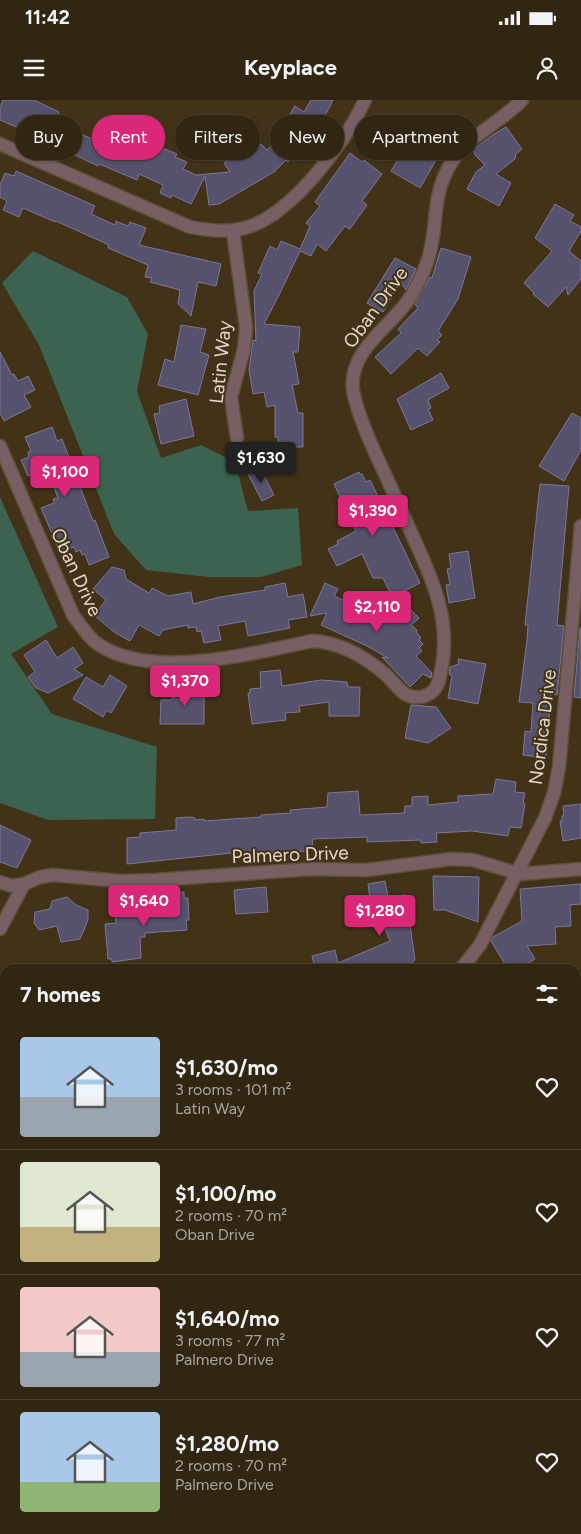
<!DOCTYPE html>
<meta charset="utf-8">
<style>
body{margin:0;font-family:Figtree,sans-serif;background:#392e1b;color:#f1f3f6;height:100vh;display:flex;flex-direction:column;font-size:19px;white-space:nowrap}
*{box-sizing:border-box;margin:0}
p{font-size:16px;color:#a8a59f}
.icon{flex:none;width:28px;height:28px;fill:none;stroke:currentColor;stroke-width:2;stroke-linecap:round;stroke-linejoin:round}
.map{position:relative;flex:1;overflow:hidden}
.side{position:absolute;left:0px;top:864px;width:581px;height:571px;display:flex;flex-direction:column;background:#312612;border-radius:15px 15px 0 0;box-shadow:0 1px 4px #0004,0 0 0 1px #4c4332}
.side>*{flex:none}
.guide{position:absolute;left:15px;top:15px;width:551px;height:45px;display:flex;gap:10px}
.price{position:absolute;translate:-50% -42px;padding:0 11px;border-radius:5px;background:#db2777;color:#fff;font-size:16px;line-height:32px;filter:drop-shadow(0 1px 2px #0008)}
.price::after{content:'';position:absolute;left:50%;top:30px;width:15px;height:11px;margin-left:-8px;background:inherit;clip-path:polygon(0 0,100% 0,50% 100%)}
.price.active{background:#222;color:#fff}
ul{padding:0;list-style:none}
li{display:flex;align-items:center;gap:15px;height:125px;padding:0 20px}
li+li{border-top:1px solid #4c4332}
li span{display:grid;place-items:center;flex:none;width:140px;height:100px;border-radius:5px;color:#555}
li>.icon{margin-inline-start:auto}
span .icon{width:60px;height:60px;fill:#fffc;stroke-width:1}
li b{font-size:21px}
h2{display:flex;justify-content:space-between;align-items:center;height:60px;padding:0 20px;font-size:21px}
.pill{padding:0 18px;border-radius:22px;background:#312612;box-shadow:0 1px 4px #0004,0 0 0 1px #4c4332;font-size:18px;line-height:45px}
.pill.active{background:#db2777;color:#fff}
.status{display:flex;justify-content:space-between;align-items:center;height:35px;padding:0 25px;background:#312612;direction:ltr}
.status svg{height:14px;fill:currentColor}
header{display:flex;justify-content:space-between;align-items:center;height:65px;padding:0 20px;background:#312612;font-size:22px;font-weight:700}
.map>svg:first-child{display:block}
.green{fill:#3b634f}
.building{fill:#56516d;stroke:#7c7896}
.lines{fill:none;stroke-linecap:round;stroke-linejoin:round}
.minor-casing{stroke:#5e5038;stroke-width:15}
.minor{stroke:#775f63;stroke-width:12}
.labels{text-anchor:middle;stroke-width:4;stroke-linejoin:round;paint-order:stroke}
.street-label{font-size:19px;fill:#e1d8c9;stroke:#413218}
</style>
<div class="status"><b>11:42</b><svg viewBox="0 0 49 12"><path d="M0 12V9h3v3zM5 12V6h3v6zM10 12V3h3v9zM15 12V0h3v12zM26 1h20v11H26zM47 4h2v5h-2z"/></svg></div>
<header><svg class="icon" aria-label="menu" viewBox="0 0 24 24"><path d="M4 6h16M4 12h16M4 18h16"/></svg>Keyplace<svg class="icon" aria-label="person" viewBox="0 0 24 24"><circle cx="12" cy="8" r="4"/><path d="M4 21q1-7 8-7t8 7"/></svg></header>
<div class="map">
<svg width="581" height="1434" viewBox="0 0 581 1434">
<rect width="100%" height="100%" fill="#413218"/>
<g class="green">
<polygon points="33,151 127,197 148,234 137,291 161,358 201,345 235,362 248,411 298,408 302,465 261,477 208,477 146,470 114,434 39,245 2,183"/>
<polygon points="0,397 58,527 11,554 52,614 157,647 155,719 48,720 0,703"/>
<polygon points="0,1071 5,1072 5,1131 0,1129"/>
<polygon points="81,1430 170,1430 169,1434 79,1434"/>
<polygon points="236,1430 349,1430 361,1434 228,1434"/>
<polygon points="387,1430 502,1430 501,1434 383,1434"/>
</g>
<g class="building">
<polygon points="3,0 34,0 59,12 55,23 111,47 112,45 149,60 152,53 162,48 177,54 175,57 187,62 183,69 196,75 230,72 224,63 247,50 250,55 261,44 267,50 289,27 284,24 295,6 304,12 311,0 333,0 327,12 300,49 288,62 286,60 274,72 219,104 209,105 205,76 191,104 172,95 171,98 160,93 163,85 139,74 137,80 99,64 98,66 73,54 74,51 72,51 73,48 67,46 68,42 32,28 30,33 0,20 0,8"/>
<polygon points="425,16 449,30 445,38 448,39 420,88 391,71"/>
<polygon points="506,27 522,49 516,54 515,59 496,74 511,83 499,106 467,89 476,72 485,65 475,55 473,50 491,36"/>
<polygon points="350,53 362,62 364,60 382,74 362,101 367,105 350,129 345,126 326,151 317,144 311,156 300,151 280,193 264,224 300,227 298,252 293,252 299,284 292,285 298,313 303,313 303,347 278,347 278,337 275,337 275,305 267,307 264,292 253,294 249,270 253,240 256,241 254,191 262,174 258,173 270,146 277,150 281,141 300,149 310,126 306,123 320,106 315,102"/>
<polygon points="16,71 95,106 91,114 115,125 116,121 128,126 130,122 146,128 139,145 221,164 216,186 198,182 191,216 178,204 180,190 150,182 152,178 145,177 148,165 108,148 109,145 56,121 55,122 23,108 19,117 3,110 7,101 0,97 0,85 5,73 14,76"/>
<polygon points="555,104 574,115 570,121 581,127 581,131 569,151 581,161 581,179 568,195 566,187 548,207 533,194 534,193 524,183 552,151 535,138"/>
<polygon points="441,148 471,157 458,199 438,231 442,235 437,240 440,242 427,256 418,248 391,274 375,257 401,233 398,229 418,208 415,204 430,177 432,178"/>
<polygon points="395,158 416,169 406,190 400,182 383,212 367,203"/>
<polygon points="181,225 206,229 200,252 209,255 198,295 158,285 165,259 174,262"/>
<polygon points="0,252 12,275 14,274 18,281 28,276 35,290 24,295 31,307 4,321 0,313"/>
<polygon points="441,273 449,288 428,300 431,308 428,309 433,320 411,330 397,299"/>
<polygon points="186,299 194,336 161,344 154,314 160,313 159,306"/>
<polygon points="572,313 581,318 581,350 564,381 539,366"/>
<polygon points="52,327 57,341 62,339 93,421 95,420 109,457 89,465 85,454 82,455 80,450 76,452 74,447 60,452 41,408 54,403 53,399 58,398 47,368 28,376 21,360 29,357 28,352 31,351 25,337"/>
<polygon points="260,368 274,395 262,401 248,374"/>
<polygon points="359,372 361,375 362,374 366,382 370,380 420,483 392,497 383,478 373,478 362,454 337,466 328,449 338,444 337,441 356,431 334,384"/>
<polygon points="540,384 569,386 557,525 564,526 557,595 551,594 546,658 523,655 525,631 531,632 533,603 519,602 527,540 528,525 525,525"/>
<polygon points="468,451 475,498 449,503 446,485 450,484 447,469 451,468 449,454"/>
<polygon points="112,467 124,470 126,479 149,493 152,488 168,496 191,492 193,504 220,497 265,490 265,487 285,483 288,497 303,494 307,517 288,520 290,528 248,536 245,521 218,526 221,540 204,543 201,531 197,532 196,527 188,528 188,525 163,530 159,536 139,525 130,541 114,532 94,515 106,500 93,489"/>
<polygon points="325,483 338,489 334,496 358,507 353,508 382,522 403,502 419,518 411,525 417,530 416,532 421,538 419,540 423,544 419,548 422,551 416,556 432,573 431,578 423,574 410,587 382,557 388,558 367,546 321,525 327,513 310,516"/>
<polygon points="580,528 581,528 581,598 574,597"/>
<polygon points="46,540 57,558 73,547 83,563 74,569 83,575 48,593 36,588 28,577 35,572 24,555"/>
<polygon points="458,559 486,564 478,604 448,598 452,576 449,574 450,567 459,564"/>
<polygon points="280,570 282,586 321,580 347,582 348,587 360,587 359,616 329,616 329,602 299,606 300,612 285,613 286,620 252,624 248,593 250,593 250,589 261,588 260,572"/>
<polygon points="110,575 127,586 111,613 107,610 103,617 73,599 86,577 103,587"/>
<polygon points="186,581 201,581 204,583 204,624 160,624 161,600 171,600 173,597 186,603"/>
<polygon points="411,605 436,607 451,628 428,643 405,638"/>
<polygon points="496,679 516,682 515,692 525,693 523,703 525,704 521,728 510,727 508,736 472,731 436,733 437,742 421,743 421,740 367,742 367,737 312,739 313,745 307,746 308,751 232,756 232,753 127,764 127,738 140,737 140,733 176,730 176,718 190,717 195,718 195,720 204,719 204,721 261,717 261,715 291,713 290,710 327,707 328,693 358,691 360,715 404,713 405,706 412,706 412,697 428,696 428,705 458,702 458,696 493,694"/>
<polygon points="581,704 581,738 563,741 560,721 562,721 562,716 564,715 563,706"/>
<polygon points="0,725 31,740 17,768 0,762"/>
<polygon points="433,776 479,777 478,822 445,810 434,810"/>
<polygon points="385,781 388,797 406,795 415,860 405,869 315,869 312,856 335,850 338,863 390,841 381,819 373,820 368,784"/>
<polygon points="581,784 581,804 570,805 571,826 555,827 556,844 527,846 535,859 518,869 516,869 513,863 506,866 491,841 493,837 522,821 520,789"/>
<polygon points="266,787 268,812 236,814 234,790"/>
<polygon points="184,792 184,798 188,798 189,820 186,820 187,830 145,833 145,837 140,837 141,858 112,862 112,859 108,859 105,824 116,823 115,816 118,816 118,812 165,809 164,803 169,803 169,793"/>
<polygon points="67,797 76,805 88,810 88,820 80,839 61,842 57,826 39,830 34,823 35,812 50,809 52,801"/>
</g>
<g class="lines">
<defs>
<g id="minor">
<path d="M 0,44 L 190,127 C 211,131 231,133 251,126 C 295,110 346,41 365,0"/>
<polyline points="233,131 246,227 244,249 231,297 237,338"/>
<path d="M 0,346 L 73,515 C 80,525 86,534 95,542 C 148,582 253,553 312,541 C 339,542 365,557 385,574 C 392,580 398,589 405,594 C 414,599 424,598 432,592 C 440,585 440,575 442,566 C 451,516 430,474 410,430 C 399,405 388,380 376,355 C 368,337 356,310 353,290 C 348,248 395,225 413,193 C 420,180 427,166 430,152 C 438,120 432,96 450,65 C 468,35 499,24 522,0"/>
<polyline points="0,782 12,786 24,784 40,777 53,775 120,781 155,780 311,769 367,770 451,759 473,760 520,774 581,769"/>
<polyline points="0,829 24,784"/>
<polyline points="461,869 480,845 545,718 554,693 559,667 581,426"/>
<polyline points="0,943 5,954"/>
<polyline points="576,996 581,993"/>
<polyline points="0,1210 5,1210"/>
<polyline points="576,1218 581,1214"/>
<polyline points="0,1390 5,1380"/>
<polyline points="576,1416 581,1417"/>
</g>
</defs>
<use href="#minor" class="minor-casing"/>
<use href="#minor" class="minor"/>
</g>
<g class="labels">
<g class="street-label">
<text transform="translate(375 207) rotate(-54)" y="7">Oban Drive</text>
<text transform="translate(220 262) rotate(-84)" y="7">Latin Way</text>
<text transform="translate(77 472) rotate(65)" y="7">Oban Drive</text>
<text transform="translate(542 627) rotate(-83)" y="7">Nordica Drive</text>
<text transform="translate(290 754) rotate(-2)" y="7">Palmero Drive</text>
</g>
</g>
</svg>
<b class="price active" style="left:261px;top:384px">$1,630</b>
<b class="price" style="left:65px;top:398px">$1,100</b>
<b class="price" style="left:373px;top:437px">$1,390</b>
<b class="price" style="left:377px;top:533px">$2,110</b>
<b class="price" style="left:185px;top:607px">$1,370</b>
<b class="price" style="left:144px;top:827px">$1,640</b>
<b class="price" style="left:380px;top:837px">$1,280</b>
<div class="guide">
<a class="pill">Buy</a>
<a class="pill active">Rent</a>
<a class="pill">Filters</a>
<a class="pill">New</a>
<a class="pill">Apartment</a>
</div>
<section class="side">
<h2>7 homes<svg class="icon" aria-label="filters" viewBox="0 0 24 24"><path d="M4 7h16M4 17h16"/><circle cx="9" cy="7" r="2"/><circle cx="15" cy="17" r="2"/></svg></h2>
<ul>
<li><span style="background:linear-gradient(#a9c7e8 60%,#9aa5b1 0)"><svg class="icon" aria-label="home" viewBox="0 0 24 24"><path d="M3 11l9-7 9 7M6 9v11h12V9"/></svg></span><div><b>$1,630/mo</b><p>3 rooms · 101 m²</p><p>Latin Way</p></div><svg class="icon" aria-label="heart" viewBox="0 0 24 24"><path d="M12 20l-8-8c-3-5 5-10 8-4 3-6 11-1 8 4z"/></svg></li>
<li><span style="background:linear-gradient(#dfe7d0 65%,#c2b280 0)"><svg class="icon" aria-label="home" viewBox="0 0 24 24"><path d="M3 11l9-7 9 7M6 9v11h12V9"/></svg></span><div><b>$1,100/mo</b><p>2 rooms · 70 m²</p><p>Oban Drive</p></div><svg class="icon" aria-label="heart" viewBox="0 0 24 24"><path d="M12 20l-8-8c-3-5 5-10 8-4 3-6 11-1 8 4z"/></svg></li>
<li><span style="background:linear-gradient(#f6c9c9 65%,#9aa5b1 0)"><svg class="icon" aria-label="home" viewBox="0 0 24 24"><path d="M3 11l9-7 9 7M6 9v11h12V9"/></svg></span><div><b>$1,640/mo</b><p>3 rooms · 77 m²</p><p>Palmero Drive</p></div><svg class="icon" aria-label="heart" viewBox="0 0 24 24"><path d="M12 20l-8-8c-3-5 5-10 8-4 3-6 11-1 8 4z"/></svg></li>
<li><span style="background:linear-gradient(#a9c7e8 70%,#8fb573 0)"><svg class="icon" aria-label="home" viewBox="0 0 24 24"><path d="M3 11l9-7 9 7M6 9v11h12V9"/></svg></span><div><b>$1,280/mo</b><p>2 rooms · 70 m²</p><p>Palmero Drive</p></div><svg class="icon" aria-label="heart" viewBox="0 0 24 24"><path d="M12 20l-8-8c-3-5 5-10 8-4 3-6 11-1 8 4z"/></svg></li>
</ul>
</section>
</div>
